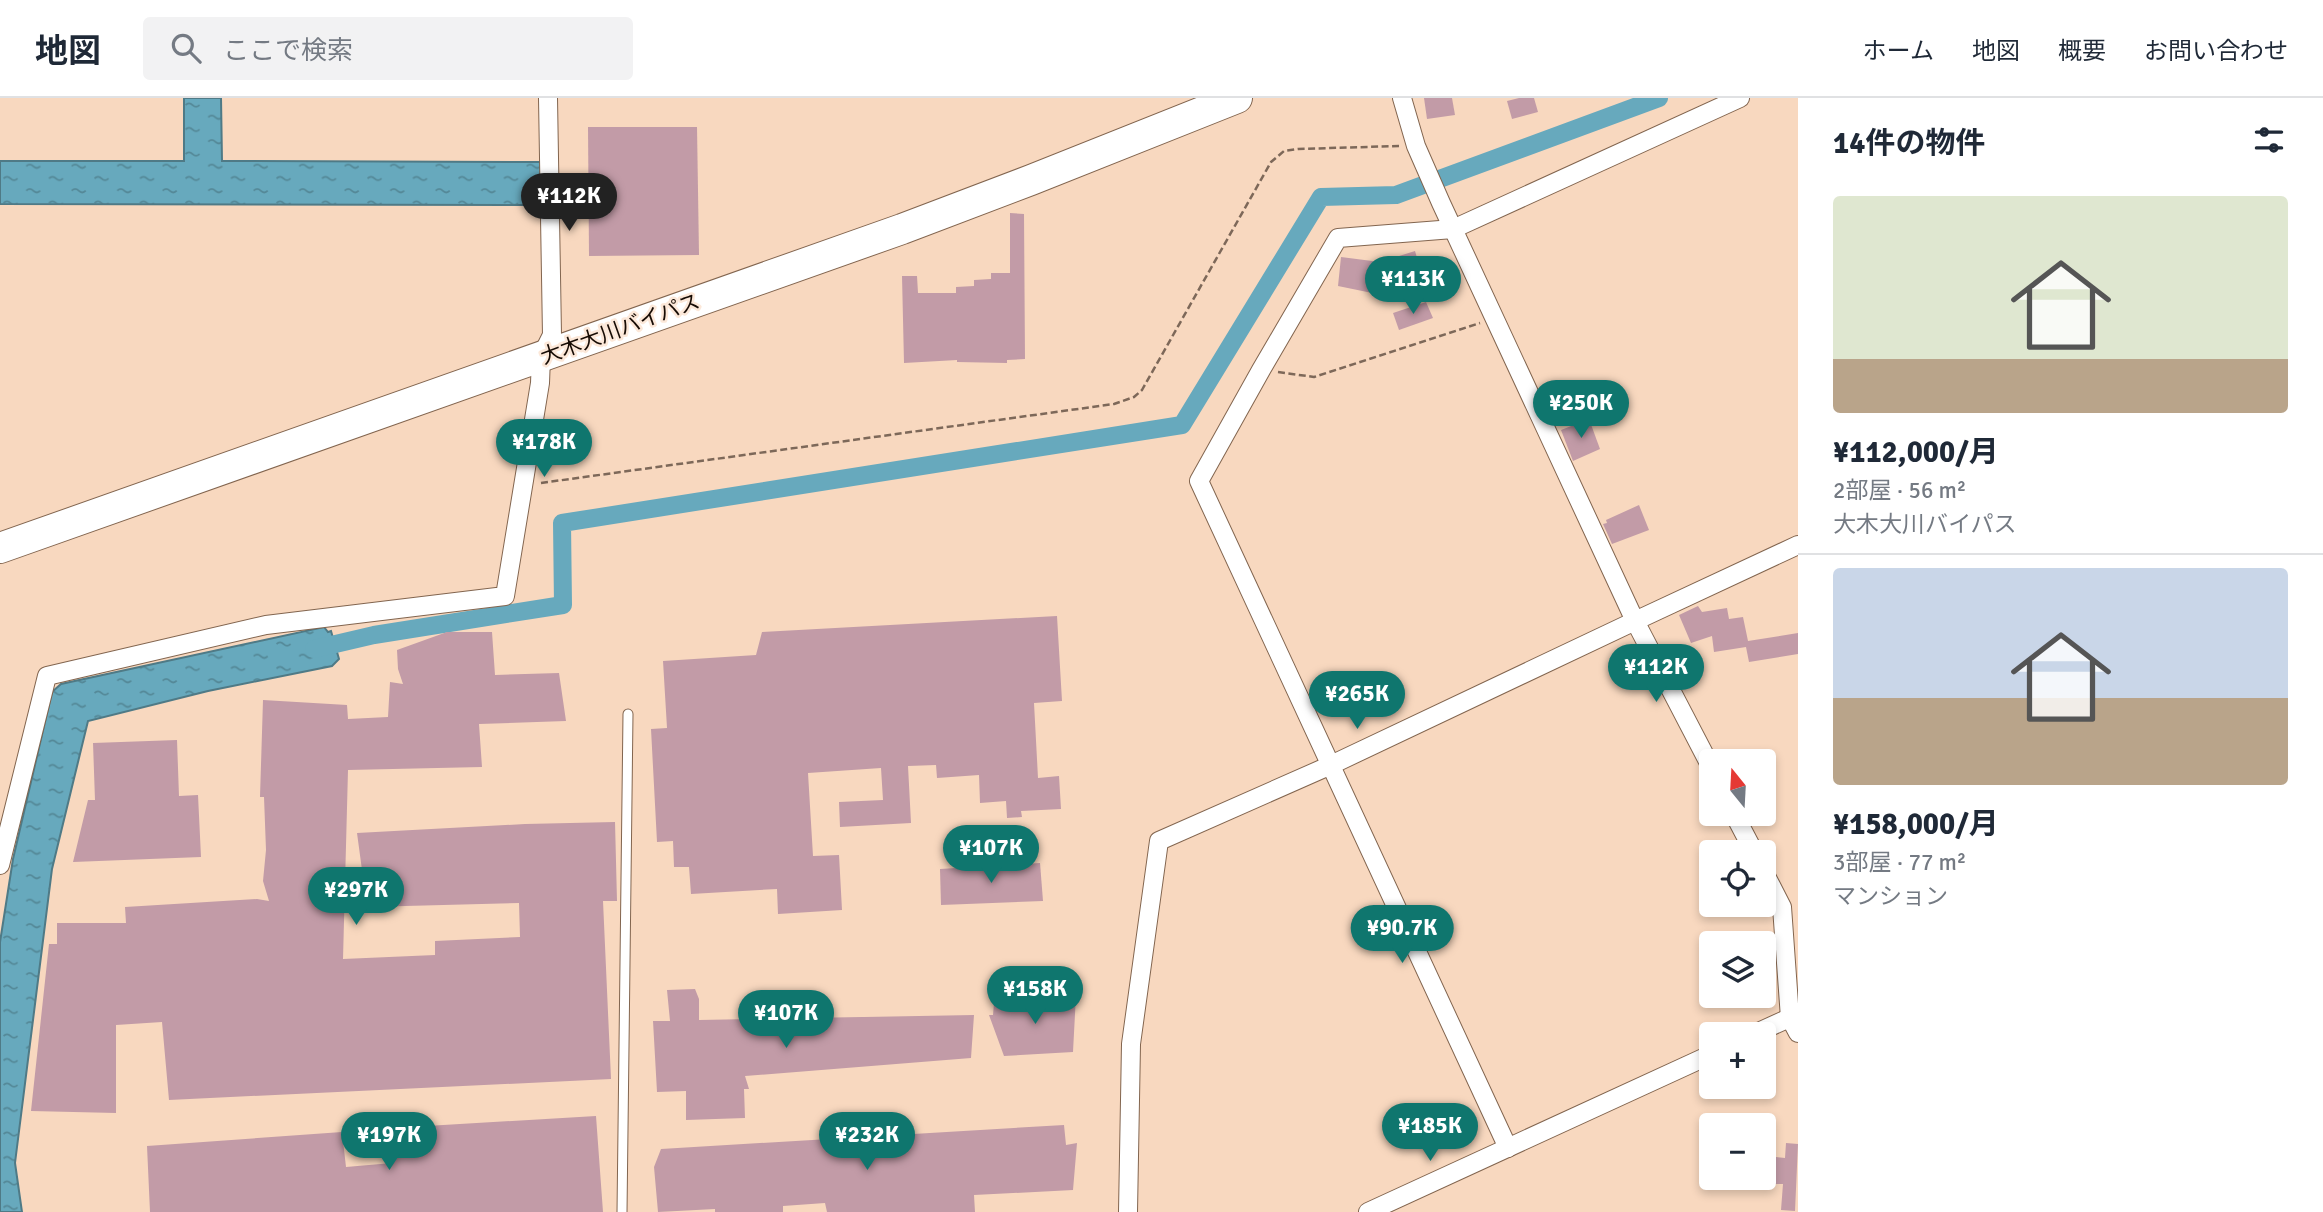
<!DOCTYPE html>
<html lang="ja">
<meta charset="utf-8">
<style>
body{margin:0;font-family:Signika,"Noto Sans JP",sans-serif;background:#f2f2f3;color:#1f2937;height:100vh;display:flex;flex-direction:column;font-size:26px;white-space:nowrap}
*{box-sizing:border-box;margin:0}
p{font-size:23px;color:#747a83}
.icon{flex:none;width:38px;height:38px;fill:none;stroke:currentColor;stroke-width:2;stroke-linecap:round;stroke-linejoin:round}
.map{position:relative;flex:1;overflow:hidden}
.drawer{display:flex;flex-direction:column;background:#fff;width:525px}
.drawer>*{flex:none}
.needle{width:46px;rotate:342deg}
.buttons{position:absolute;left:1699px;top:651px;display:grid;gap:14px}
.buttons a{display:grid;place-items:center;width:77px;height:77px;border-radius:7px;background:#fff;box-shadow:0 4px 10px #0003;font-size:35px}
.price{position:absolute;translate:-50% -60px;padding:0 16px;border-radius:24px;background:#0f766e;color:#fff;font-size:23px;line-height:46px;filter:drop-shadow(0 2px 4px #0008)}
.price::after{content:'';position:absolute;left:50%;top:42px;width:21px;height:16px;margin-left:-10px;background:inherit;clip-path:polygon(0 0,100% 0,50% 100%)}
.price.active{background:#222;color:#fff}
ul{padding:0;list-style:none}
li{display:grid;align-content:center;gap:14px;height:371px;padding:0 35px}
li+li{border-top:2px solid #e0e1e3}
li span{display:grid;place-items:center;height:217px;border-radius:7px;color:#555}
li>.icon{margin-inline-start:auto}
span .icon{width:126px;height:126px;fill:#fffc;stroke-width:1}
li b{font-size:30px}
h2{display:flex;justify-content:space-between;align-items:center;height:84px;padding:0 35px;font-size:30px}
header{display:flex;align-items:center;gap:42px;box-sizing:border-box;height:98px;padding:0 35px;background:#fff;border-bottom:2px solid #e0e1e3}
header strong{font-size:33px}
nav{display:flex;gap:38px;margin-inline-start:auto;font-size:24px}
.search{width:490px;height:63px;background:#f2f2f3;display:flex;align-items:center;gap:18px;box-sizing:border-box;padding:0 24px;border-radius:7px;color:#747a83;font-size:26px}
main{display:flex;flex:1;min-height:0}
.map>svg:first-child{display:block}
.water{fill:url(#water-ripples);stroke:#4f7a86;stroke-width:2}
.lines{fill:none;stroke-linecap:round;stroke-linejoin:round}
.canal{stroke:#67a9bd;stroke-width:18}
.building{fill:#c29ba7}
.service-casing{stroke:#82654f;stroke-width:11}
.minor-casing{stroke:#82654f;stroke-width:20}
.trunk-casing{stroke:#82654f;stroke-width:32}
.path{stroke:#7d6859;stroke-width:2.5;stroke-dasharray:7 3.5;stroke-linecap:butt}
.service{stroke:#fff;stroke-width:9}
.minor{stroke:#fff;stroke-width:18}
.trunk{stroke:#fff;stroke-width:30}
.labels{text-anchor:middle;stroke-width:5;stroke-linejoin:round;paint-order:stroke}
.street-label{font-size:21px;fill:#160b04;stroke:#fce8d9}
</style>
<header>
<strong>地図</strong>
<div class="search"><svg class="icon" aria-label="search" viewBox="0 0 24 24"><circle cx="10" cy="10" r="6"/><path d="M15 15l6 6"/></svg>ここで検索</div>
<nav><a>ホーム</a><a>地図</a><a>概要</a><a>お問い合わせ</a></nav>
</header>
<main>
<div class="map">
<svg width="1798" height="1114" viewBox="0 0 1798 1114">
<defs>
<pattern id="water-ripples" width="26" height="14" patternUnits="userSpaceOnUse" patternTransform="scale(1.75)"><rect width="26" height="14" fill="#67a9bd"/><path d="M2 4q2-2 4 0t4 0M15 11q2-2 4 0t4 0" fill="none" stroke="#548897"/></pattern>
</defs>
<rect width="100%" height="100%" fill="#f8d8bf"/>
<g class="water">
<polygon points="184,0 221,0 222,63 541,64 542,104 537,107 0,106 0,63 184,63"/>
<polygon points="324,529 328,534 331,533 339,561 332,568 208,593 88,623 52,771 15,1065 22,1114 0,1114 0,844 13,761 52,594 61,586"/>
</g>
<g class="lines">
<g class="canal">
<polyline points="536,86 574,87"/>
<polyline points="314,551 374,537 563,507 562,425 1182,327 1321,99 1396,97 1659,0"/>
</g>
</g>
<g class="building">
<polygon points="1424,0 1452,0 1455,17 1427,21"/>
<polygon points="1519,0 1534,0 1538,14 1512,21 1507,3"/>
<polygon points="588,29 697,29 699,157 589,158"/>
<polygon points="1010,115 1024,116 1025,261 1007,262 1007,265 957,264 957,262 904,265 902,178 917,178 918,195 956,195 956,189 974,188 974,182 991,181 991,175 1010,175"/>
<polygon points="1415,153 1420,170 1411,173 1413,179 1392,186 1391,202 1376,200 1377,196 1338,188 1341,159 1380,164"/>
<polygon points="1426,204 1433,220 1399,232 1393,215"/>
<polygon points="1589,321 1600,351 1573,363 1561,332"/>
<polygon points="1639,407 1649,432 1612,446 1603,426 1607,425 1606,422"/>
<polygon points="1698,508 1702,514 1727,510 1729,521 1743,519 1748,543 1798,535 1798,556 1749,564 1746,549 1714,554 1712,538 1691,545 1679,517"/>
<polygon points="1057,518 1062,603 1034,605 1038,680 1059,678 1061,711 1021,713 1022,719 1007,720 1006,703 980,705 979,677 937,680 936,667 908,668 911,725 840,729 839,704 883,702 881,670 808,675 813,758 839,757 842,812 778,816 777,791 691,796 689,769 674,769 673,743 657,744 651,631 667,630 663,563 756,557 762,534"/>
<polygon points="447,534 492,534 495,577 559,575 566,623 479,626 482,669 348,672 343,861 435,857 435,843 520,839 519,805 367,809 357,735 525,726 615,724 617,803 603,803 611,981 169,1002 162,924 116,927 116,1015 31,1013 49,846 57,846 57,825 126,825 125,809 257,801 269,803 263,783 266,752 264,699 260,699 263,602 347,607 348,621 388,619 390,584 403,586 398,571 397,552"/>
<polygon points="177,642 179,698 198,697 201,759 73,764 88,702 95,702 93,645"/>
<polygon points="1040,765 1043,803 941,807 940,771"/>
<polygon points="695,891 699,901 699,922 974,917 971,960 745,978 749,991 744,991 745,1020 686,1022 686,993 657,994 653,923 670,923 667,892"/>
<polygon points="1076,897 1073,954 1004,958 989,917 993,917 994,905"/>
<polygon points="596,1018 603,1114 150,1114 147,1048 342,1034 346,1069 392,1065 393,1030"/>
<polygon points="1064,1027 1066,1047 1077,1045 1073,1092 974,1097 975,1114 827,1114 825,1105 783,1108 783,1114 715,1114 715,1111 658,1114 654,1069 661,1051"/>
<polygon points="1786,1045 1798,1046 1795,1113 1781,1112 1783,1086 1774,1086 1776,1059 1785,1060"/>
</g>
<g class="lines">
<defs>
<polyline id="service" points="622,1114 628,616"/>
<g id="minor">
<polyline points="1402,0 1416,48 1441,105 1635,523 1798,447"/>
<polyline points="1734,716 1754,754"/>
<polyline points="0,767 47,578 266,527 505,498 540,285 541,259 552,237 548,0"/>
<polyline points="1764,774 1782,809 1790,920 1798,935"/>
<polyline points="1754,936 1798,916"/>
<polyline points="1508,1050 1199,383 1261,272 1338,140 1453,131 1740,0"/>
<polyline points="1128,1114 1131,946 1159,743 1331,667 1635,523 1712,671"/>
<polyline points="1368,1114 1712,956"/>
</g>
<polyline id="trunk" points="0,450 902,131 1031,82 1237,0"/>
</defs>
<use href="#service" class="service-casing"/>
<use href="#minor" class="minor-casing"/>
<use href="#trunk" class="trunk-casing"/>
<g class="path">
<polyline points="1278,274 1314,279 1480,225"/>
<polyline points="541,385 1114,306 1134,299 1142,292 1271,64 1284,53 1298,51 1399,48"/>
</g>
<use href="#service" class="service"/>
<use href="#minor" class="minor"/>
<use href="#trunk" class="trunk"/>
</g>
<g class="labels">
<g class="street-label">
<text transform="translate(620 231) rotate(-20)" y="7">大木大川バイパス</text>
</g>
</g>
</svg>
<div class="buttons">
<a><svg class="needle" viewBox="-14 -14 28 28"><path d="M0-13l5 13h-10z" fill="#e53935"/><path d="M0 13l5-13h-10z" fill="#747a83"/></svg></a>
<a><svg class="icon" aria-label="locate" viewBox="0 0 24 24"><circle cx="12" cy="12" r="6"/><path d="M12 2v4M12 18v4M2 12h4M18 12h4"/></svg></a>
<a><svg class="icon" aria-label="layers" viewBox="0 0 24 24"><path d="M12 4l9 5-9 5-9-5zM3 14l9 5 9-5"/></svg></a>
<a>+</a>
<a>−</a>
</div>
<b class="price active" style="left:569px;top:135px">¥112K</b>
<b class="price" style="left:1413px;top:218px">¥113K</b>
<b class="price" style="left:1581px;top:342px">¥250K</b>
<b class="price" style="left:544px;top:381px">¥178K</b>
<b class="price" style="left:1656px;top:606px">¥112K</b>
<b class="price" style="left:1357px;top:633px">¥265K</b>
<b class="price" style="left:991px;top:787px">¥107K</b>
<b class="price" style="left:356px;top:829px">¥297K</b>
<b class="price" style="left:1402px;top:867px">¥90.7K</b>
<b class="price" style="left:1035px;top:928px">¥158K</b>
<b class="price" style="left:786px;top:952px">¥107K</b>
<b class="price" style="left:1430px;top:1065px">¥185K</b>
<b class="price" style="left:389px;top:1074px">¥197K</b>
<b class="price" style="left:867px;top:1074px">¥232K</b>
</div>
<section class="drawer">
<h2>14件の物件<svg class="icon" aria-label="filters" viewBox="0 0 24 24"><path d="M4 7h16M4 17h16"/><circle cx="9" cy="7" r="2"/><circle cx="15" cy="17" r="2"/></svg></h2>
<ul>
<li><span style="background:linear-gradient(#dfe7d0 75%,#b9a48a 0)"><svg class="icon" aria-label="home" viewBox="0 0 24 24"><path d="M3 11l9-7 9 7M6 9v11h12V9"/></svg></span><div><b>¥112,000/月</b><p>2部屋 · 56 m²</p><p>大木大川バイパス</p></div></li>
<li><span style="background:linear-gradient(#c9d6e8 60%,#b9a48a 0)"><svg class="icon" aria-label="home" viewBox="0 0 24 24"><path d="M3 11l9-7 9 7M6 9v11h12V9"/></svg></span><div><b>¥158,000/月</b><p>3部屋 · 77 m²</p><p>マンション</p></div></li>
</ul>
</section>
</main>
